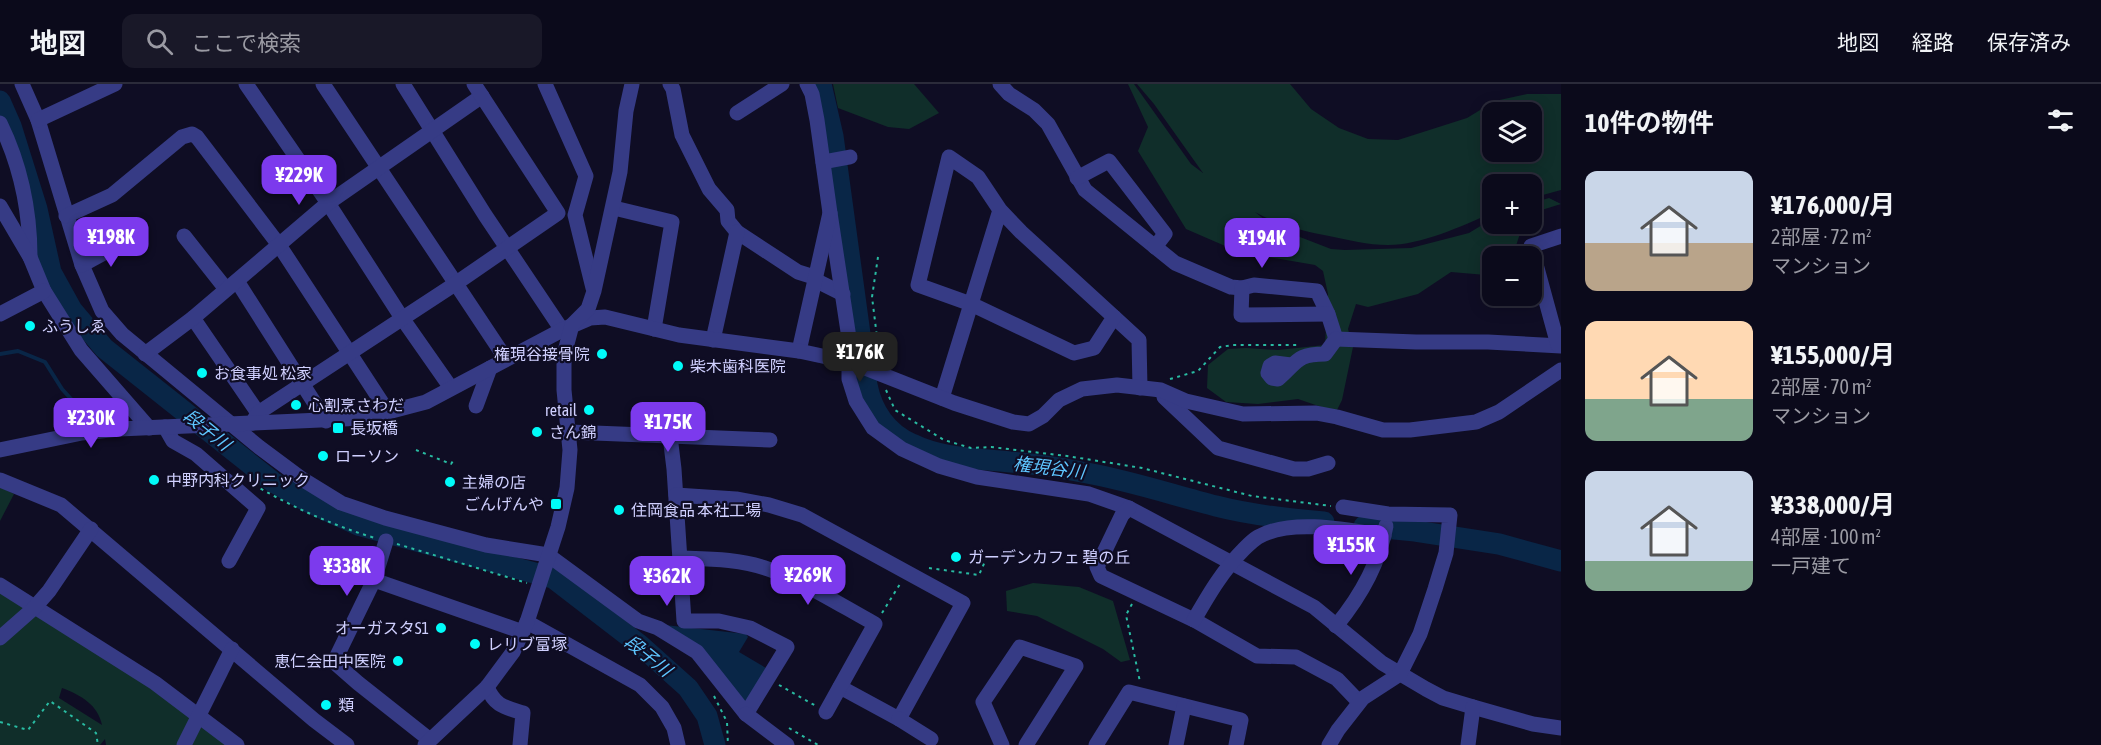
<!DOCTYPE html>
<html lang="ja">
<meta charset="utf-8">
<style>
body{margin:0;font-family:"Asap Condensed","Noto Sans JP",sans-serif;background:#191828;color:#f1f3f6;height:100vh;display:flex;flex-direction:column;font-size:22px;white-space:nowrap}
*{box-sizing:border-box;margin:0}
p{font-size:20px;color:#9a9aa3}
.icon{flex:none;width:33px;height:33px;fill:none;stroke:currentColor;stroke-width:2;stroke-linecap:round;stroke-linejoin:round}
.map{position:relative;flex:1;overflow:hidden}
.sheet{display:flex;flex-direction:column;background:#0b0a1b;width:540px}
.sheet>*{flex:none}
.buttons{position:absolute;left:1482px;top:18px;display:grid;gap:12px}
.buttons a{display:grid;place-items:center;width:60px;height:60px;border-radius:12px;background:#0b0a1b;box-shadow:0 3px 15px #0003,0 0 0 2px #2b2b3a;font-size:30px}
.price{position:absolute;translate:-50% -51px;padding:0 14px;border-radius:12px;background:#7c3aed;color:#fff;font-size:20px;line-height:39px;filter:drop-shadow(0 2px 3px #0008)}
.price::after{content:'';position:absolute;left:50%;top:36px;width:18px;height:14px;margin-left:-9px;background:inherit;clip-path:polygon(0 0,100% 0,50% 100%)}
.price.active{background:#222;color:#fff}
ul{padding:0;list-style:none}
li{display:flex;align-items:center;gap:18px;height:150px;padding:0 24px}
li span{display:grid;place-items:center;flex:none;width:168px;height:120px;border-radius:12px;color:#555}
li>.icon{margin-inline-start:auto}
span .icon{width:72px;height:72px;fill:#fffc;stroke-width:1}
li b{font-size:26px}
h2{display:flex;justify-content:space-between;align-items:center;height:72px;padding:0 24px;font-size:26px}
header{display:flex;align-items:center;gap:36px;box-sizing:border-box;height:84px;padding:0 30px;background:#0b0a1b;border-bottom:2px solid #2b2b3a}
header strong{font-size:28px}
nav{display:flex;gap:33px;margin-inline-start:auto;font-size:21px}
.search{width:420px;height:54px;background:#191828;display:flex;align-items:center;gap:15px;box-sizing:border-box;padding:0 21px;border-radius:12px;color:#9a9aa3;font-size:22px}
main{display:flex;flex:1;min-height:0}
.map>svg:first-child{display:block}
.green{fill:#102e2a;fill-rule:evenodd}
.water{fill:#092647}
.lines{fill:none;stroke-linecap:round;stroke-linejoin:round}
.stream{stroke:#092647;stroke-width:4}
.river{stroke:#092647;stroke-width:21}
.path{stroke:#29bba2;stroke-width:2;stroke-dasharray:3 4.5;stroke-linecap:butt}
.minor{stroke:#363b85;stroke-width:15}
.poi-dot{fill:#00fbf9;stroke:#0f0d24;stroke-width:2}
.labels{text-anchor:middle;stroke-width:4.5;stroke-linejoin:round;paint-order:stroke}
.poi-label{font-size:16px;fill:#d0d0ff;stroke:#0f0d24;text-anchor:start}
.water-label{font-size:18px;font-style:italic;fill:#5ec6ff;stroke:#0f0d24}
</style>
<header>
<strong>地図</strong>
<div class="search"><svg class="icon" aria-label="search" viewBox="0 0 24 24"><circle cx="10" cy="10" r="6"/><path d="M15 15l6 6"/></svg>ここで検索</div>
<nav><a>地図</a><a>経路</a><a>保存済み</a></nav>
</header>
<main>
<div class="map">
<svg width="1561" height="661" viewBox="0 0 1561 661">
<rect width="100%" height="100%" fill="#0f0d24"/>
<g class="green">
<polygon points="833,0 914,0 939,29 909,45 888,43 838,24"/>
<path d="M 1128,0 L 1134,0 L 1191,80 L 1203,89 L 1154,20 L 1137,0 L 1290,0 L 1311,25 L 1339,44 L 1368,55 L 1398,56 L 1467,34 L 1495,17 L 1527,10 L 1561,10 L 1561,106 L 1532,114 L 1532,100 L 1492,100 L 1492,129 C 1462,142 1421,161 1388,161 C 1368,161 1348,156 1329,152 C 1303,147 1278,141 1255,128 L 1274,143 L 1331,165 L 1345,166 L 1411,164 L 1469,149 L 1492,135 L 1492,140 L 1523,140 L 1516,162 L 1505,172 L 1492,172 L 1492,185 L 1486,191 L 1451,188 L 1418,210 L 1368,223 L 1356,220 L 1348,245 L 1353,263 L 1342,316 L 1336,328 L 1298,315 L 1258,320 L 1226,318 L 1207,304 L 1208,281 L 1228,265 L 1246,264 L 1278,266 L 1325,261 L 1328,210 L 1323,187 L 1315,181 L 1239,168 L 1186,145 L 1138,67 L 1148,43 ZM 1492,28 L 1532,28 L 1532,68 L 1492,68 Z"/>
<polygon points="1549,114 1561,120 1532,129 1532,119"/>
<polygon points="0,403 14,410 0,437"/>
<polygon points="1033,499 1079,503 1113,517 1130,576 1121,578 1103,565 1037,532 1007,527 1006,507"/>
<path d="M 0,508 L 87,559 L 231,661 L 106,661 L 105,655 L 100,661 L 0,661 ZM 62,604 C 81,611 98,621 102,641 L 59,614 Z"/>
</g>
<polygon class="water" points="665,541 746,550 748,553 739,568 766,584 747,618 741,618"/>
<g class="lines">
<polyline class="stream" points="0,270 18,267 45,278 62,305 72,316 87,323"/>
<g class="river">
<path d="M 821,0 L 833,52 L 867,301 C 872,327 887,349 912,360 C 942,375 977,374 1010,378 C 1036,380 1062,384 1087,389 C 1131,397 1173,411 1216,422 C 1251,431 1287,435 1324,438"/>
<polyline points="0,17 11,42 37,125 51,188 72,226 104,264 273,398 308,418 358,441 553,494 640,561 688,604 707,632 715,661"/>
<polyline points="1364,442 1415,447 1499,460 1561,477"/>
</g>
<g class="path">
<polyline points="878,173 872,213 880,277"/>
<polyline points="1170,295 1198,287 1220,263 1233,261 1297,261"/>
<polyline points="886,306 895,326 944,356 971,364 991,363 1067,372 1142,384 1252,412 1331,422"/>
<polyline points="416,366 451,380 453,377"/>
<path d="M 254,401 C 293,423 331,441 375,454"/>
<polyline points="397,460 527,499"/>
<polyline points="929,484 979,491 986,475"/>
<polyline points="1132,520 1126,531 1140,598"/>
<polyline points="882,529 900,500"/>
<polyline points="779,601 816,622"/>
<polyline points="714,612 727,638 728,661"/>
<polyline points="0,638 28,646 50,617 96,649 98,661"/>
<polyline points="789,644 818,661"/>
</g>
<g class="minor">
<polyline points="22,0 38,36 82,181 102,227 122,250 259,363 302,395 341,419 385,434 486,461 548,471 638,537 658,544 697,568 746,630 787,563 750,544 719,537 684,537 674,385 670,352"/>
<polyline points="246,0 328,119 402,234 451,304"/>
<polyline points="323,0 506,275"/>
<polyline points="403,0 485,131 562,246"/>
<polyline points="545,0 586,92 575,131 593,204"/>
<polyline points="670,0 673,5 682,51 709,105 727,126 728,137 737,148 798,188 814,193 819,198 843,210"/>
<polyline points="1000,0 1009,10 1034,26 1048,40 1085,106 1175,179 1231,203 1242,204 1254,201 1317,207 1328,230 1336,255 1416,258 1488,258 1561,262"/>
<polyline points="737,29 782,0"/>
<polyline points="38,36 115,0"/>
<path d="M 0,39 C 20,80 30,127 30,173"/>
<polyline points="823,78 850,73"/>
<polyline points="1077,94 1109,77 1165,150 1155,163"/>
<polyline points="0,122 30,173 44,207 81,266 149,344"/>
<polyline points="614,124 672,138 654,245"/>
<polyline points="830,129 849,254 849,295 856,317 873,344 902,365 939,382 977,393 1089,410 1129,424 1314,523 1382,579 1426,605 1443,614 1473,623 1533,640 1561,644"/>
<polyline points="66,132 112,111 182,53 192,50 197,53 279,161 388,328"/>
<polyline points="184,152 226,205"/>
<polyline points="82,181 124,158"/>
<polyline points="237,197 326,337"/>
<polyline points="1242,204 1241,231 1328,230"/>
<polyline points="0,230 44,207"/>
<polyline points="1114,233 1139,256 1140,304"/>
<polyline points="193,234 258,329"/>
<polyline points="713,256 737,148"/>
<polyline points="1558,261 1531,162 1561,152"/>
<polyline points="799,267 830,129 817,36 812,10 807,0"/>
<polyline points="145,270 193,234 328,119 482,12"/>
<path d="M 1291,281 L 1275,279 L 1270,282 L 1268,289 L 1272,294 L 1278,295 C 1298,278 1296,270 1325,270 L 1336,255"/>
<polyline points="1164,313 1218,364 1294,385 1308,385 1328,379"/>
<polyline points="942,314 1000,126 978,93 949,73 918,201 971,220 1074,269 1094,264 1114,233 1021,148 1000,126"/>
<polyline points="476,322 490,284"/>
<polyline points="252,339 258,329 455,200 558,129 474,0"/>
<polyline points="165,343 173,357 196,370 258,424 229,477"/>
<polyline points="569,348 770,356"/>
<polyline points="0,366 82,349 119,345 365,334 426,318 562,246 590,234 605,233 679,251 799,267 850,278 954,319 1013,338 1029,340 1043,332 1059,316 1082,305 1117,301 1161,306 1186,317 1243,330 1316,329 1337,333 1383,346 1410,346 1476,338 1499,328 1561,286"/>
<polyline points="0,396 61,421 314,636 347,661"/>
<polyline points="676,411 736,415 769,421 802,431 963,519 899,635 840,603"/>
<polyline points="1129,424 1122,431 1097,483 1101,492 1196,537 1257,572 1296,573 1337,595 1359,618"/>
<path d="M 681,474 C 710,475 740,475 768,485 C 805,498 840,521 875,540 L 826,628"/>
<polyline points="374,496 386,457"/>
<polyline points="0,501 155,599 237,661"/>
<path d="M 1194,536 C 1209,510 1223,486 1244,465 C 1248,461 1253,456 1258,453 C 1291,434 1348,446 1384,452"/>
<polyline points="527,538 640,601 662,623 674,644 678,661"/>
<path d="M 1336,542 C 1360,513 1379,480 1386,442"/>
<polyline points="0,554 34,524 49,507 91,445"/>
<path d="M 487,603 C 495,622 504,623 523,629 L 520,661"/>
<polyline points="746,630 787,661"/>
<polyline points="899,635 931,655"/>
<polyline points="430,656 358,599 334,578 374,496 523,548"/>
<polyline points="184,661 232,565"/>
<polyline points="425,661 487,603 513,568 527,538 558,443 567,404 570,366 564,306 564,271 572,241 588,225 594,207 620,88 626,27 632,0"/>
<polyline points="1002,661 983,618 1020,563 1076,582 1026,661"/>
<polyline points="1096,661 1129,608 1241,636 1236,661"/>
<polyline points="1176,661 1184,622"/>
<polyline points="1329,661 1338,646 1363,614 1400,590 1420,550 1435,505 1446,469 1450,431 1388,430 1343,423"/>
<polyline points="1468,661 1473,623"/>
</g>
</g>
<g class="poi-dot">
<circle cx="30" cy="242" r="6"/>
<circle cx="602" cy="270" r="6"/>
<circle cx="678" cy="282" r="6"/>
<circle cx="202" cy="289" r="6"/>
<circle cx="296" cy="321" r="6"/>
<circle cx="589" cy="326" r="6"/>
<rect x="332" y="338" width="12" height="12" rx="3"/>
<circle cx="537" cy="348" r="6"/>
<circle cx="323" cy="372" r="6"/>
<circle cx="154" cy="396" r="6"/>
<circle cx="450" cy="398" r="6"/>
<rect x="550" y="414" width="12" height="12" rx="3"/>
<circle cx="619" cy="426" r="6"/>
<circle cx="956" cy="473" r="6"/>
<circle cx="441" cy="544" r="6"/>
<circle cx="475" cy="560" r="6"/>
<circle cx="398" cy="577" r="6"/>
<circle cx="326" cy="621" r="6"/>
</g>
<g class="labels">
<g class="poi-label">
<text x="42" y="248">ふうしゑ</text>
<text x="590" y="276" text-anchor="end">権現谷接骨院</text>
<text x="690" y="288">柴木歯科医院</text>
<text x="214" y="295">お食事処 松家</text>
<text x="308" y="327">心割烹さわだ</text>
<text x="577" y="332" text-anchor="end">retail</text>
<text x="350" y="350">長坂橋</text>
<text x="549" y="354">さん錦</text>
<text x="335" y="378">ローソン</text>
<text x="166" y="402">中野内科クリニック</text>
<text x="462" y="404">主婦の店</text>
<text x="544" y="426" text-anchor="end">ごんげんや</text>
<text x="631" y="432">住岡食品 本社工場</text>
<text x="968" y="479">ガーデンカフェ 碧の丘</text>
<text x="429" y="550" text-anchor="end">オーガスタS1</text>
<text x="487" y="566">レリブ富塚</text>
<text x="386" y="583" text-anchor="end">恵仁会田中医院</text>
<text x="338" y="627">類</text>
</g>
<g class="water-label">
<text transform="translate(207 346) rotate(39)" y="6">段子川</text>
<text transform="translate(1049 384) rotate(7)" y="6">権現谷川</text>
<text transform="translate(648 572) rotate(39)" y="6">段子川</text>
</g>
</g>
</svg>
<div class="buttons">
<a><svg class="icon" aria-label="layers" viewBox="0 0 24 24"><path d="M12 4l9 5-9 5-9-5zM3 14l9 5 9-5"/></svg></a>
<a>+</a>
<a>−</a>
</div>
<b class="price" style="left:299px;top:122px">¥229K</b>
<b class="price" style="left:111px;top:184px">¥198K</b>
<b class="price" style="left:1262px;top:185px">¥194K</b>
<b class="price active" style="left:860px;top:299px">¥176K</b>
<b class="price" style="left:91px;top:365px">¥230K</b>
<b class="price" style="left:668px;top:369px">¥175K</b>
<b class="price" style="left:1351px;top:492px">¥155K</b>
<b class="price" style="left:347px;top:513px">¥338K</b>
<b class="price" style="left:808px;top:522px">¥269K</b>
<b class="price" style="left:667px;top:523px">¥362K</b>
</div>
<section class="sheet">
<h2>10件の物件<svg class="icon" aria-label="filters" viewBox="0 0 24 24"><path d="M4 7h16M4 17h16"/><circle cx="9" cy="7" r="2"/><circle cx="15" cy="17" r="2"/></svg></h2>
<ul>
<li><span style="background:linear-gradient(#c9d6e8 60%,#b9a48a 0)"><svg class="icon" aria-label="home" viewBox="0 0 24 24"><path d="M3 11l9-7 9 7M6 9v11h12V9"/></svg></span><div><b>¥176,000/月</b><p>2部屋 · 72 m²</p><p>マンション</p></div></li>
<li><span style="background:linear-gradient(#ffd9b3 65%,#7fa58c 0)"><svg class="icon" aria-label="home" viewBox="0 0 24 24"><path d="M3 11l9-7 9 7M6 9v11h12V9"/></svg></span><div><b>¥155,000/月</b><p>2部屋 · 70 m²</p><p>マンション</p></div></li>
<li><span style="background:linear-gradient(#c9d6e8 75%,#7fa58c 0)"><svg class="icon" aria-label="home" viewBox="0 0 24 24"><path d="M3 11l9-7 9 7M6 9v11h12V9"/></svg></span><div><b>¥338,000/月</b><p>4部屋 · 100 m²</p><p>一戸建て</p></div></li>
</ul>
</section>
</main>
